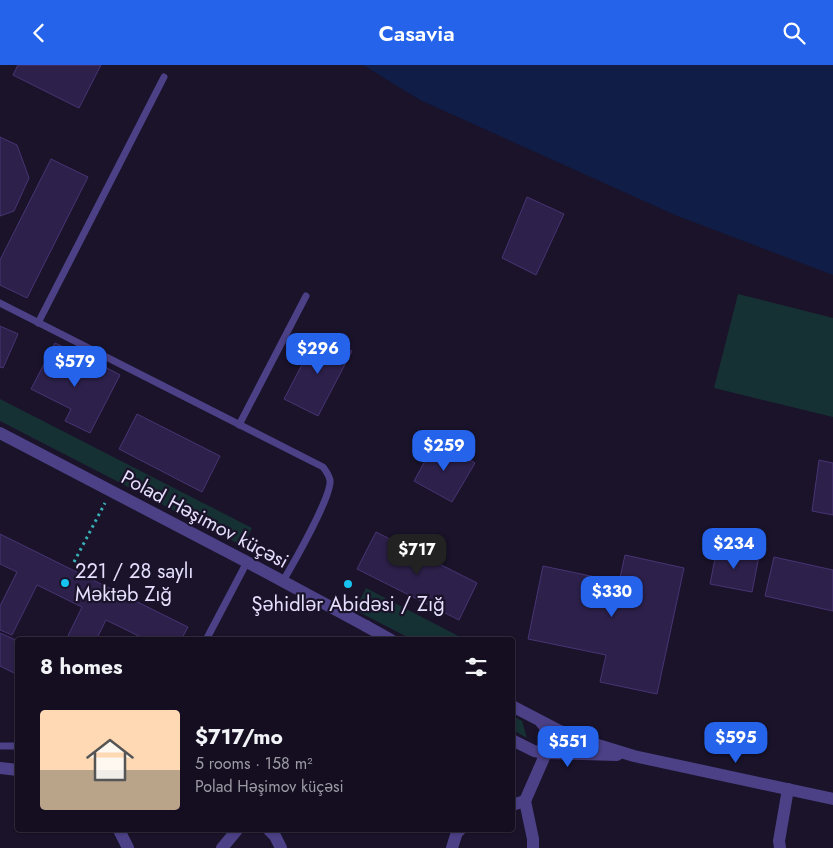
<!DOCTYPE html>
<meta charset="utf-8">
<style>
body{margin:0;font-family:Jost,sans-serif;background:#1d1729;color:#f1f3f6;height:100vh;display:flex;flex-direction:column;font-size:19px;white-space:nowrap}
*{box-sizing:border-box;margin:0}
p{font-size:16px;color:#9d9ca5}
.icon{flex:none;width:28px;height:28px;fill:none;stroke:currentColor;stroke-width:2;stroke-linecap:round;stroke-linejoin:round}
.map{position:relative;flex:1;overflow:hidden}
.panel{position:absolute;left:15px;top:572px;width:500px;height:195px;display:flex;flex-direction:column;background:#140e20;border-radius:5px;box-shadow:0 1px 4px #0004,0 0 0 1px #332e3e}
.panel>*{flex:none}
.price{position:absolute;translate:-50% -42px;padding:0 11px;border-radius:10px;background:#2563eb;color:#fff;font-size:16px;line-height:32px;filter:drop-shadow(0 1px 2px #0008)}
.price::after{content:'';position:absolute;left:50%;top:30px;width:15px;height:11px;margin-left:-8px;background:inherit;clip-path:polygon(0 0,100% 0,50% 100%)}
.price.on{background:#222;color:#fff}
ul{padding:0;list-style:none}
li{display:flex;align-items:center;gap:15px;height:125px;padding:0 25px}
li span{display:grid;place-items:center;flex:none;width:140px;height:100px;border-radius:5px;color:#555}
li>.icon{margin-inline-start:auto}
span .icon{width:60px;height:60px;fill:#fffc;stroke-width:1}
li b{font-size:21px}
h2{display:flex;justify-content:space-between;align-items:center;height:60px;padding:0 25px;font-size:21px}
header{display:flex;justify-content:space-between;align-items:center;height:65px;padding:0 25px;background:#2563eb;color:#fff;font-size:22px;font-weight:600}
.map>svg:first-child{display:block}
.green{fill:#163134}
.water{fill:#0f1d47}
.building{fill:#2d204a;stroke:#483474}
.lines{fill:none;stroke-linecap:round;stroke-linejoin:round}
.path{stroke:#39afb6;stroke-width:3;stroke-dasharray:2.5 4;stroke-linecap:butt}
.service{stroke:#4c4186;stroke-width:7}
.minor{stroke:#4c4186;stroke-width:12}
.tertiary{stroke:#4c4186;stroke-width:12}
.poi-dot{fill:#17c1f0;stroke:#1a132a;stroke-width:2}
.labels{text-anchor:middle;stroke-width:4.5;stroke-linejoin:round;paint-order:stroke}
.street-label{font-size:20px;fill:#e5defd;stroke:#1a132a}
.poi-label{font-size:20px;fill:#e5defd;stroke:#1a132a;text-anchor:start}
</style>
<header><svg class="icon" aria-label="back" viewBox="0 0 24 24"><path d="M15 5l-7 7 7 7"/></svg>Casavia<svg class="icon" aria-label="search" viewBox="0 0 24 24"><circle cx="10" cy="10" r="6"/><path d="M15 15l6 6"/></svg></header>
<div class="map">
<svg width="833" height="783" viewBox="0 0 833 783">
<rect width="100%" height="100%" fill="#1a132a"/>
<g class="green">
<polygon points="738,229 833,253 833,352 714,323"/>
<polygon points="0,334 252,463 243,481 0,356"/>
<polygon points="366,523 466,575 413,575 355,545"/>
<polygon points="513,651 522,656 527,673 513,665"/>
</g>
<polygon class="water" points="363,0 833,0 833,210 675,150 420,35"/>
<g class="building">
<polygon points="18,0 101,0 79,43 13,10"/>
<polygon points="0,72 17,80 29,113 14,146 0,151"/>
<polygon points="51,94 88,112 27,233 0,220 0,195"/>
<polygon points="527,132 564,149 536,210 502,193"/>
<polygon points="0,261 18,269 3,303 0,302"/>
<polygon points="318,269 352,286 318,351 284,334"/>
<polygon points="55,278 70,285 66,292 101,311 105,302 120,310 90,368 65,356 71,344 31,324"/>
<polygon points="137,349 220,391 202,427 119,384"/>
<polygon points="436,376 475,398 452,437 414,416"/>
<polygon points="819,395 833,398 833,450 812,446"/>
<polygon points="376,467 477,518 459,555 357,504"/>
<polygon points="0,469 188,562 181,575 147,575 106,555 96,575 66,575 82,542 37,520 12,570 0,565 0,541 17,507 0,499"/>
<polygon points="717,483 759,491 752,527 710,519"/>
<polygon points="625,490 684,503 657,629 600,617 606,590 528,574 543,501 619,517"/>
<polygon points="774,492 833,505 833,546 765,531"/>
<polygon points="0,568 18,576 18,610 0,601"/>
</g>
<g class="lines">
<polyline class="path" points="74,497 105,438"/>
<g class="service">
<path d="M 0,238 L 323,402 C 326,406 329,410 330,415 C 332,431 293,499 283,516"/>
<polyline points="38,258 164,12"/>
<polyline points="239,360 306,231"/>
<polyline points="206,575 247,497"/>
<polyline points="0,681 18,681"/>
</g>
<g class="minor">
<polyline points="0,368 247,497 366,561"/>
<polyline points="0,703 18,705"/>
<polyline points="512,740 525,736"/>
<polyline points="119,765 128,783"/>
<polyline points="269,765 275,771 281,783"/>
<polyline points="222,783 237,765"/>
<polyline points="452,783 457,767 460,765"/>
<polyline points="533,783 533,774 525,736 546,688"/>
<polyline points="780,783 779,776 788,724"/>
</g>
<g class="tertiary">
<polyline points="366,561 391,575"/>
<polyline points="512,641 560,666 598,680 634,691 833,734"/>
<path d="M 541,657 C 552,670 552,673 546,688"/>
<polyline points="512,675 534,686 546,688 617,690"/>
</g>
</g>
<g class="poi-dot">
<circle cx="65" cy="518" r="5"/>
<circle cx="348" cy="519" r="5"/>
</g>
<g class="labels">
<g class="street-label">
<text transform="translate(205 454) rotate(28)" y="7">Polad Həşimov küçəsi</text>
</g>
<g class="poi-label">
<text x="75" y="513">221 / 28 saylı<tspan x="75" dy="23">Məktəb Zığ</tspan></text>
<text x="348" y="546" text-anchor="middle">Şəhidlər Abidəsi / Zığ</text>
</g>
</g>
</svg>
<b class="price" style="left:318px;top:310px">$296</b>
<b class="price" style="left:75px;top:323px">$579</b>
<b class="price" style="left:444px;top:407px">$259</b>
<b class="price" style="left:734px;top:505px">$234</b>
<b class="price on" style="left:417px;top:511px">$717</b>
<b class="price" style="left:612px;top:553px">$330</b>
<b class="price" style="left:736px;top:699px">$595</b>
<b class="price" style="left:568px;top:703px">$551</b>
<section class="panel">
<h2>8 homes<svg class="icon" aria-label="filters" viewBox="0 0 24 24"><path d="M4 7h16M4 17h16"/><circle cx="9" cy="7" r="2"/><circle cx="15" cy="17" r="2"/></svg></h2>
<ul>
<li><span style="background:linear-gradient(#ffd9b3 60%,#b9a48a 0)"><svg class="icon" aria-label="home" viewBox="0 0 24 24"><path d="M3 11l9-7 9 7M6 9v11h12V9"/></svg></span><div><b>$717/mo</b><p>5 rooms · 158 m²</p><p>Polad Həşimov küçəsi</p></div></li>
</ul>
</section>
</div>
